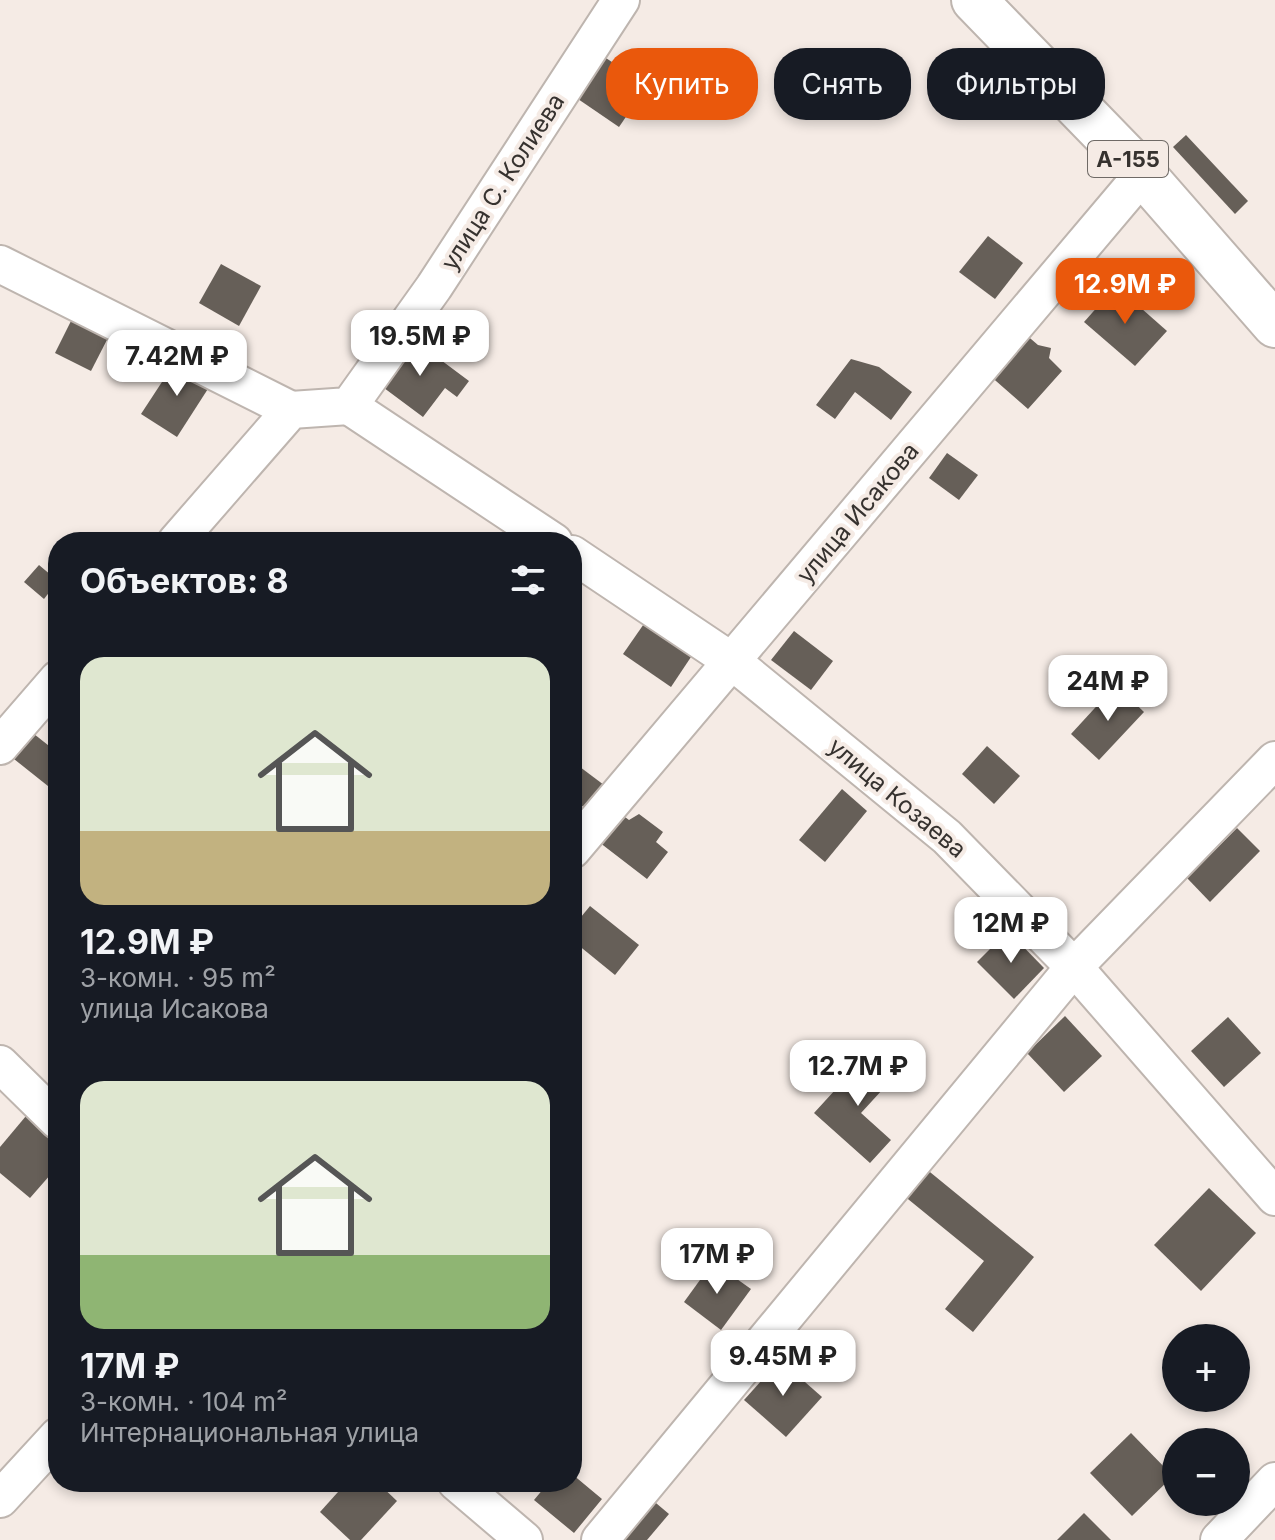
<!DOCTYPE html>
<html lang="ru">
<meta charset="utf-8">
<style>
body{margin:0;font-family:Inter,sans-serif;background:#242831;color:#f1f3f6;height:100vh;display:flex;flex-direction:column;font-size:30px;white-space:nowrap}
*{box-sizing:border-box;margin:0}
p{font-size:26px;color:#9ea1a6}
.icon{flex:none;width:44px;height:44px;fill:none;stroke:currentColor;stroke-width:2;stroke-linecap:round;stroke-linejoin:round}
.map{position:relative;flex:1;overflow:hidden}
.sheet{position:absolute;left:48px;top:532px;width:534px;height:960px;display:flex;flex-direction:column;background:#171b24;border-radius:32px;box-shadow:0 4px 12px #0003}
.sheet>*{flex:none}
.banner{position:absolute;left:606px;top:48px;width:548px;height:72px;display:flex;gap:16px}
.fabs{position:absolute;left:1162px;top:1324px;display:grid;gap:16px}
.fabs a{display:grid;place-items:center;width:88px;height:88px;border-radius:50%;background:#171b24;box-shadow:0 4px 12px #0003;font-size:40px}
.price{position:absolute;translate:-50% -68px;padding:0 18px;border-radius:16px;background:#fff;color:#222;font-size:26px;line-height:52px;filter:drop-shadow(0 2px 4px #0008)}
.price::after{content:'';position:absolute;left:50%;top:48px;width:24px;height:18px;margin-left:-12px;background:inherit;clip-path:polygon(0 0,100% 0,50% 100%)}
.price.active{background:#ea580c;color:#fff}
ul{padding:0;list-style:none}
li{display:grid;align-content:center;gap:16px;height:424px;padding:0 32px}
li span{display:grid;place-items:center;height:248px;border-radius:24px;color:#555}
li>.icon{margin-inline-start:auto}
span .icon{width:144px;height:144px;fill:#fffc;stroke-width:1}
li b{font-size:34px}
h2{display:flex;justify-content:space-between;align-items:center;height:96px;padding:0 32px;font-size:34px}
.tag{padding:0 28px;border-radius:32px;background:#171b24;box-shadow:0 4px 12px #0003;font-size:28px;line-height:72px}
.tag.active{background:#ea580c;color:#fff}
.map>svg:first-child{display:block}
.building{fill:#665f58}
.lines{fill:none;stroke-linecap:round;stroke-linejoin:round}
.minor-casing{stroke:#beb5af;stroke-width:40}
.major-casing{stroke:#beb5af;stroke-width:48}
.minor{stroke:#fff;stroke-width:36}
.major{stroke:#fff;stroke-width:44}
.labels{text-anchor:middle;stroke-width:8;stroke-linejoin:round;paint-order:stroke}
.shield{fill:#f5ebe5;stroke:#6f6a66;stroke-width:2}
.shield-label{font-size:22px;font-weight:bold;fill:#36322f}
.street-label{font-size:24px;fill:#36322f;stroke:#f5ebe5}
</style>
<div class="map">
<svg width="1275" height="1540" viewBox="0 0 1275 1540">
<rect width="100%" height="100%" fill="#f5ebe5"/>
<g class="building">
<polygon points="606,58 647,86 619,127 578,99"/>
<polygon points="1186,135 1248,201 1235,214 1173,147"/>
<polygon points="988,236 1023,263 995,299 959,272"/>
<polygon points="221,264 261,286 239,326 199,303"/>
<polygon points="1116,286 1167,331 1135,366 1084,322"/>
<polygon points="75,313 111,332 91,371 55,353"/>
<polygon points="1024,333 1038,345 1051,348 1049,358 1062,371 1028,409 988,374"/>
<polygon points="410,337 469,381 457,397 445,388 423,417 376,382"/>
<polygon points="177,359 213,381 177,437 141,414"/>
<polygon points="851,359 879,367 912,392 891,420 855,392 835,419 816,405"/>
<polygon points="947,453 978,475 959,500 929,478"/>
<polygon points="39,565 58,581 44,599 24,582"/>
<polygon points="648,618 695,651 671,687 623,654"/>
<polygon points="794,631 833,661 811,690 771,660"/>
<polygon points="1116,685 1144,712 1099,760 1071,734"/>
<polygon points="34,734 58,753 58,794 14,759"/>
<polygon points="987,746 1020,776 994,804 962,774"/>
<polygon points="572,761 604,785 586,809 572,798"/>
<polygon points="842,789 867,811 825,862 799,840"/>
<polygon points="617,811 629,820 639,814 663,832 656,842 668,852 647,879 595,839"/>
<polygon points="1237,828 1260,851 1210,902 1187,878"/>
<polygon points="590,906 639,945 615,975 572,940 572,928"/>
<polygon points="1008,931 1044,968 1014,999 977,962"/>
<polygon points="1065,1016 1102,1056 1064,1092 1027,1053"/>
<polygon points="1228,1017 1261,1053 1224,1087 1191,1051"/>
<polygon points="868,1054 894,1077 861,1113 891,1140 870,1163 814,1113"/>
<polygon points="26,1116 58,1143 58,1166 30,1198 0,1173 0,1147"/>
<polygon points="925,1168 1034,1257 973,1332 945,1309 984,1261 903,1195"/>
<polygon points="1209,1188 1256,1233 1201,1291 1154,1245"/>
<polygon points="713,1262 751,1289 721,1330 684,1302"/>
<polygon points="780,1360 822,1397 786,1437 744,1400"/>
<polygon points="1131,1433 1173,1476 1132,1516 1090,1473"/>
<polygon points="572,1474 602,1499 574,1533 534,1500 549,1482 572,1482"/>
<polygon points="347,1482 377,1482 397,1501 361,1540 350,1540 320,1512"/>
<polygon points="650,1498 669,1514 647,1540 615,1540"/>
<polygon points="1084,1513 1111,1540 1057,1540"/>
</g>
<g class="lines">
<defs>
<g id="minor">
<polyline points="0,264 291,410"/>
<polyline points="349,406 554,542"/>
<polyline points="176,542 291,410 349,406 434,287 621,0"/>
<polyline points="572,554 733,662 947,837 1074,967 1275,1197"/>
<polyline points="0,746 58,679"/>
<polyline points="572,850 1143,174"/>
<polyline points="0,1064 58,1121"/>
<polyline points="456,1482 524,1540"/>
<polyline points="0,1499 58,1436"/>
<polyline points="600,1540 1074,967 1275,760"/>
<polyline points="1219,1540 1275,1481"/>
</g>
<polyline id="major" points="974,0 1143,174 1275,325"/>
</defs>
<use href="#minor" class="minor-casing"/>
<use href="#major" class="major-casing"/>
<use href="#minor" class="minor"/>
<use href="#major" class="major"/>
</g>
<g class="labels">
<rect class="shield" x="1088" y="141" width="80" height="36" rx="6"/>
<g class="shield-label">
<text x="1128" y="167">А-155</text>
</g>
<g class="street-label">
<text transform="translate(503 182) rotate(-57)" y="8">улица С. Колиева</text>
<text transform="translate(858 513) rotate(-50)" y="8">улица Исакова</text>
<text transform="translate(897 798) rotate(40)" y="8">улица Козаева</text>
</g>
</g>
</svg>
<div class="fabs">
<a>+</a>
<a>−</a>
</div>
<b class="price active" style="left:1125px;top:326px">12.9M ₽</b>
<b class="price" style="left:420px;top:378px">19.5M ₽</b>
<b class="price" style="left:177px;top:398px">7.42M ₽</b>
<b class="price" style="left:1108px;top:723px">24M ₽</b>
<b class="price" style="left:1011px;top:965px">12M ₽</b>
<b class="price" style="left:858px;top:1108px">12.7M ₽</b>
<b class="price" style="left:717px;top:1296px">17M ₽</b>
<b class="price" style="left:783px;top:1398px">9.45M ₽</b>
<div class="banner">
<a class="tag active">Купить</a>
<a class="tag">Снять</a>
<a class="tag">Фильтры</a>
</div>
<section class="sheet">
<h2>Объектов: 8<svg class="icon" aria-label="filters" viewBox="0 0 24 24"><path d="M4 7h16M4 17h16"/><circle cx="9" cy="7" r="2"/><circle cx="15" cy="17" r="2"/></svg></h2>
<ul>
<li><span style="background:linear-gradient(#dfe7d0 70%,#c2b280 0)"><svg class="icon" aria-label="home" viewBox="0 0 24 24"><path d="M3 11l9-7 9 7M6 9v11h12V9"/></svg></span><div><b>12.9M ₽</b><p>3-комн. · 95 m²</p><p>улица Исакова</p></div></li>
<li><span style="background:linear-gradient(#dfe7d0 70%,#8fb573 0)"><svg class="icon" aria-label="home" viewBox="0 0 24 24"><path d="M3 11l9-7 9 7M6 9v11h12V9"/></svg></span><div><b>17M ₽</b><p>3-комн. · 104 m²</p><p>Интернациональная улица</p></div></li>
</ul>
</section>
</div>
